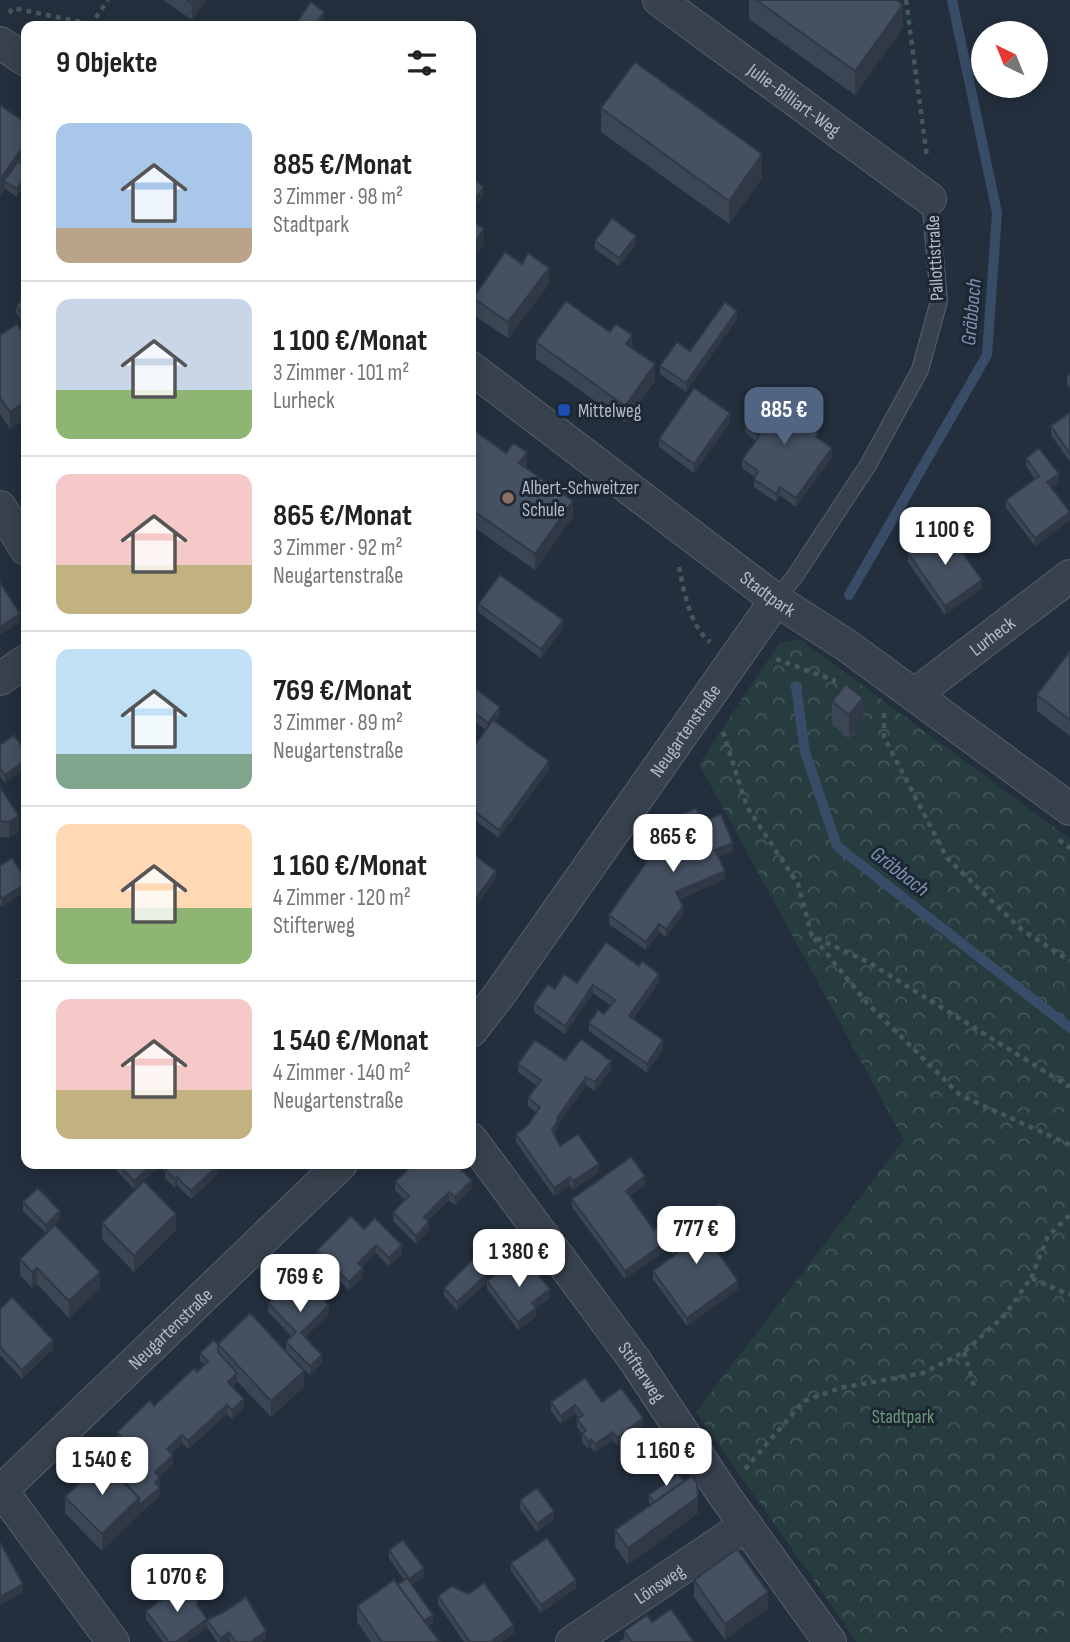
<!DOCTYPE html>
<html lang="de">
<meta charset="utf-8">
<style>
body{margin:0;font-family:"Sofia Sans Condensed",sans-serif;background:#f2f2f2;color:#222;height:100vh;display:flex;flex-direction:column;font-size:26px;white-space:nowrap}
*{box-sizing:border-box;margin:0}
p{font-size:23px;color:#767676}
.icon{flex:none;width:38px;height:38px;fill:none;stroke:currentColor;stroke-width:2;stroke-linecap:round;stroke-linejoin:round}
.map{position:relative;flex:1;overflow:hidden}
.side{position:absolute;left:21px;top:21px;width:455px;height:1148px;display:flex;flex-direction:column;background:#fff;border-radius:14px;box-shadow:0 4px 18px #0003}
.side>*{flex:none}
.needle{width:46px;rotate:317deg}
.controls{position:absolute;left:971px;top:21px;display:grid;gap:14px}
.controls a{display:grid;place-items:center;width:77px;height:77px;border-radius:50%;background:#fff;box-shadow:0 4px 18px #0003;font-size:35px}
.price{position:absolute;translate:-50% -60px;padding:0 16px;border-radius:14px;background:#fff;color:#222;font-size:23px;line-height:46px;filter:drop-shadow(0 2px 4px #0008)}
.price::after{content:'';position:absolute;left:50%;top:42px;width:21px;height:16px;margin-left:-10px;background:inherit;clip-path:polygon(0 0,100% 0,50% 100%)}
.price.selected{background:#516482;color:#fff}
ul{padding:0;list-style:none}
li{display:flex;align-items:center;gap:21px;height:175px;padding:0 35px}
li+li{border-top:2px solid #e0e0e0}
li span{display:grid;place-items:center;flex:none;width:196px;height:140px;border-radius:14px;color:#555}
li>.icon{margin-inline-start:auto}
span .icon{width:84px;height:84px;fill:#fffc;stroke-width:1}
li b{font-size:30px}
h2{display:flex;justify-content:space-between;align-items:center;height:84px;padding:0 35px;font-size:30px}
.map>svg:first-child{display:block}
.forest{fill:url(#forest-crowns)}
.lines{fill:none;stroke-linecap:round;stroke-linejoin:round}
.stream{stroke:#394c67;stroke-width:10}
.service-casing{stroke:#565f6c;stroke-width:18}
.minor-casing{stroke:#565f6c;stroke-width:34}
.path{stroke:#44595c;stroke-width:4.5;stroke-dasharray:5 5;stroke-linecap:butt}
.service{stroke:#38414e;stroke-width:16}
.minor{stroke:#38414e;stroke-width:32}
.wall{fill:#3b4654}
.shaded-wall{fill:#303945}
.building{fill:#455162;stroke:#303945;stroke-width:2}
.transit-dot{fill:#1a4fb4;stroke:#1d2633;stroke-width:2.5}
.education-dot{fill:#8d6e63;stroke:#1d2633;stroke-width:2.5}
.labels{text-anchor:middle;stroke-width:6;stroke-linejoin:round;paint-order:stroke}
.street-label{font-size:19px;fill:#b4bcc9;stroke:#1d2633}
.poi-label{font-size:19px;fill:#b4bcc9;stroke:#1d2633;text-anchor:start}
.park-label{font-size:19px;fill:#6b9a76;stroke:#1d2633}
.water-label{font-size:21px;font-style:italic;fill:#7c92b1;stroke:#1d2633}
</style>
<div class="map">
<svg width="1070" height="1642" viewBox="0 0 1070 1642">
<defs>
<pattern id="forest-crowns" width="20" height="18" patternUnits="userSpaceOnUse" patternTransform="scale(1.75)"><rect width="20" height="18" fill="#263c3f"/><path d="M2 6a3 3 0 1 1 6 0M12 15a3 3 0 1 1 6 0" fill="none" stroke="#435659"/></pattern>
</defs>
<rect width="100%" height="100%" fill="#242f3e"/>
<polygon class="forest" points="801,640 1070,839 1070,1642 857,1642 696,1412 904,1140 699,764 780,642"/>
<g class="lines">
<g class="stream">
<polyline points="849,595 987,355 997,213 952,0"/>
<polyline points="796,687 805,752 837,846 1070,1028"/>
</g>
<defs>
<polyline id="service" points="776,600 795,576 868,465 920,370 939,301 930,199"/>
<g id="minor">
<path id="s1" d="M 659,0 L 930,199"/>
<polyline points="0,43 26,60"/>
<path id="s2" d="M 471,368 L 776,600 L 846,645 L 1070,809"/>
<polyline points="0,507 26,549"/>
<polyline points="0,679 26,661"/>
<path id="s3" d="M 914,695 L 1070,576"/>
<path id="s4" d="M 471,1031 L 499,995 L 776,600"/>
<path id="s5" d="M 471,1139 L 634,1359 L 724,1495 L 830,1642"/>
<polyline points="2,1491 113,1642"/>
<path id="s6" d="M 0,1492 L 341,1164"/>
<path id="s7" d="M 572,1642 L 746,1525"/>
</g>
</defs>
<use href="#service" class="service-casing"/>
<use href="#minor" class="minor-casing"/>
<g class="path">
<polyline points="906,0 927,157"/>
<polyline points="9,13 13,8 91,24"/>
<polyline points="90,26 108,0"/>
<path d="M 679,567 C 684,592 690,626 710,642"/>
<polyline points="776,659 836,681"/>
<polyline points="884,713 884,737 947,858 1022,930 1070,961"/>
<polyline points="723,732 747,807 798,884 812,936 868,962 1070,1087"/>
<polyline points="1059,840 1070,848"/>
<polyline points="814,938 867,1003 960,1095 1070,1145"/>
<polyline points="1031,1278 1048,1236 1070,1215"/>
<polyline points="964,1352 974,1386"/>
<polyline points="745,1469 804,1401 840,1388 923,1373 964,1352 1004,1316 1031,1278 1070,1295"/>
</g>
<use href="#service" class="service"/>
<use href="#minor" class="minor"/>
</g>
<g class="wall">
<polygon points="163,0 206,0 192,20"/>
<polygon points="749,0 897,0 903,28 855,95 749,19"/>
<polygon points="0,105 26,123 26,158 22,164 17,197 5,189 0,196"/>
<polygon points="601,108 762,178 729,224 601,132"/>
<polygon points="595,241 636,244 619,266 595,249"/>
<polygon points="549,284 508,338 473,315 473,298"/>
<polygon points="26,298 26,327 16,313 16,305"/>
<polygon points="737,319 686,392 660,374 660,366 690,351"/>
<polygon points="0,335 26,337 26,418 10,429 0,414"/>
<polygon points="536,342 632,348 655,381 625,422 536,359"/>
<polygon points="1070,373 1070,388 1067,384 1067,376"/>
<polygon points="793,411 788,417 818,439 832,457 796,507 780,495 776,502 754,487 755,477 742,468 742,460 756,441 745,433 745,425"/>
<polygon points="1070,412 1070,462 1051,435 1051,426"/>
<polygon points="730,422 694,473 659,447 659,439"/>
<polygon points="471,428 527,469 573,517 535,570 471,525"/>
<polygon points="1026,458 1059,482 1051,488 1070,520 1035,546 1006,508 1006,500 1035,479 1026,466"/>
<polygon points="908,553 982,588 945,615 908,562"/>
<polygon points="478,604 563,628 541,658 478,612"/>
<polygon points="1070,651 1070,736 1037,711 1037,695"/>
<polygon points="471,693 500,715 495,722 549,769 499,838 474,820 471,824 486,730 471,719"/>
<polygon points="832,701 863,721 849,739 832,724"/>
<polygon points="14,735 5,783 0,776 0,745"/>
<polygon points="0,787 19,832 9,838 0,837"/>
<polygon points="671,819 703,822 733,851 718,857 725,879 680,899 683,914 666,937 659,932 646,950 609,924 609,915 677,843 671,827"/>
<polygon points="0,866 26,880 26,891 2,907 0,904"/>
<polygon points="659,982 633,1019 663,1049 647,1073 589,1031 589,1023 604,1014 611,1006 593,993 565,1034 534,1012 534,1004 555,989 577,983"/>
<polygon points="518,1064 611,1069 595,1091 586,1085 558,1125 558,1128 554,1135 560,1146 599,1172 573,1190 570,1185 554,1196 516,1142 516,1134 527,1126 536,1112 528,1106 528,1098 537,1086 518,1072"/>
<polygon points="113,1164 216,1164 218,1174 191,1199 177,1185 175,1188 165,1178 165,1172 160,1166 134,1189 113,1167"/>
<polygon points="395,1182 472,1188 455,1205 449,1200 428,1221 429,1230 416,1244 393,1221 393,1212 405,1200 395,1190"/>
<polygon points="645,1185 630,1196 654,1230 670,1239 729,1224 709,1239 738,1289 687,1326 653,1279 653,1271 674,1256 668,1249 625,1279 572,1207 572,1199"/>
<polygon points="23,1202 60,1219 46,1233 23,1211"/>
<polygon points="102,1223 176,1230 134,1272 102,1239"/>
<polygon points="364,1229 402,1254 389,1266 376,1253 362,1267 363,1277 349,1290 317,1259 317,1250"/>
<polygon points="20,1259 100,1288 69,1318 37,1284 32,1288 20,1275"/>
<polygon points="513,1273 550,1298 536,1308 536,1317 518,1330 487,1289 487,1281"/>
<polygon points="486,1283 457,1310 444,1296 444,1288"/>
<polygon points="268,1303 329,1314 305,1337 322,1363 310,1375 286,1351 286,1342 292,1337 268,1312"/>
<polygon points="0,1309 53,1349 22,1379 0,1355"/>
<polygon points="218,1344 304,1387 271,1417 237,1381 232,1387 244,1407 232,1419 227,1414 188,1449 182,1443 171,1454 173,1464 159,1477 160,1496 139,1514 102,1551 65,1513 65,1497 122,1480 127,1475 123,1470 123,1462 128,1457 128,1452 117,1440 117,1432 154,1406 197,1372 204,1365 200,1361 200,1353"/>
<polygon points="551,1402 602,1402 643,1427 617,1446 613,1440 595,1452 591,1447 588,1449 582,1442 582,1434 577,1427 577,1419 579,1418 575,1413 561,1424 551,1411"/>
<polygon points="684,1481 698,1513 628,1565 615,1546 615,1530 650,1505 649,1503 649,1495"/>
<polygon points="520,1500 554,1519 537,1532 520,1509"/>
<polygon points="389,1550 424,1576 412,1585 433,1623 428,1626 440,1642 371,1642 357,1622 357,1606 398,1585 404,1580 389,1558"/>
<polygon points="511,1563 576,1588 541,1613 511,1571"/>
<polygon points="694,1580 768,1608 725,1640 694,1597"/>
<polygon points="438,1596 514,1633 502,1642 464,1642 438,1604"/>
<polygon points="198,1607 207,1619 266,1639 262,1642 230,1642 229,1640 226,1642 217,1642 207,1627 187,1642 163,1642 146,1619 146,1611"/>
<polygon points="652,1622 694,1642 619,1642 624,1639 624,1631"/>
</g>
<g class="shaded-wall">
<polygon points="195,0 206,0 192,20 192,4"/>
<polygon points="903,5 903,28 855,95 855,71"/>
<polygon points="324,12 324,20 320,26 314,26"/>
<polygon points="26,142 26,158 9,184 4,181 5,189 0,196 0,180"/>
<polygon points="762,154 762,178 729,224 729,201"/>
<polygon points="26,175 26,184 17,197 17,189"/>
<polygon points="484,187 484,195 471,213 471,205"/>
<polygon points="484,229 484,245 471,264 471,248"/>
<polygon points="636,236 636,244 619,266 619,258"/>
<polygon points="549,268 549,284 508,338 508,322"/>
<polygon points="737,311 737,319 686,392 686,383"/>
<polygon points="632,335 632,352 626,344"/>
<polygon points="655,364 655,381 625,422 625,406"/>
<polygon points="26,401 26,418 10,429 10,412"/>
<polygon points="793,403 793,411 784,423 784,415"/>
<polygon points="730,413 730,422 694,473 694,464"/>
<polygon points="832,448 832,457 796,507 796,498"/>
<polygon points="527,452 527,469 519,463"/>
<polygon points="1059,474 1059,482 1047,491 1047,482"/>
<polygon points="780,487 780,495 776,502 776,494"/>
<polygon points="573,501 573,517 535,570 535,554"/>
<polygon points="1070,512 1070,520 1035,546 1035,538"/>
<polygon points="982,580 982,588 945,615 945,606"/>
<polygon points="20,614 20,622 0,635 0,627"/>
<polygon points="563,620 563,628 541,658 541,649"/>
<polygon points="863,698 863,721 849,739 849,715"/>
<polygon points="500,707 500,715 488,732 488,723"/>
<polygon points="26,760 26,768 5,783 5,775"/>
<polygon points="549,761 549,769 499,838 499,830"/>
<polygon points="474,811 474,820 471,824 471,815"/>
<polygon points="19,816 19,832 9,838 9,822"/>
<polygon points="733,843 733,851 715,859 715,850"/>
<polygon points="496,871 496,879 471,913 471,905"/>
<polygon points="725,871 725,879 676,900 676,892"/>
<polygon points="26,883 26,891 2,907 2,899"/>
<polygon points="683,906 683,914 666,937 666,929"/>
<polygon points="659,924 659,932 646,950 646,942"/>
<polygon points="659,974 659,982 629,1025 629,1016"/>
<polygon points="593,985 593,993 565,1034 565,1026"/>
<polygon points="663,1040 663,1049 647,1073 647,1064"/>
<polygon points="611,1061 611,1069 595,1091 595,1082"/>
<polygon points="586,1077 586,1085 558,1125 558,1128 552,1138 552,1130 557,1118"/>
<polygon points="153,1164 160,1164 160,1166 134,1189 134,1181"/>
<polygon points="599,1164 599,1172 573,1190 573,1181"/>
<polygon points="218,1165 218,1174 191,1199 191,1191"/>
<polygon points="645,1176 645,1185 626,1199 626,1191"/>
<polygon points="177,1177 177,1185 175,1188 175,1179"/>
<polygon points="570,1177 570,1185 554,1196 554,1188"/>
<polygon points="472,1180 472,1188 455,1205 455,1197"/>
<polygon points="449,1192 449,1200 424,1225 424,1217"/>
<polygon points="60,1211 60,1219 46,1233 46,1225"/>
<polygon points="176,1214 176,1230 134,1272 134,1256"/>
<polygon points="729,1216 729,1224 705,1242 705,1234"/>
<polygon points="429,1222 429,1230 416,1244 416,1236"/>
<polygon points="668,1241 668,1249 625,1279 625,1271"/>
<polygon points="376,1245 376,1253 358,1272 358,1263"/>
<polygon points="402,1245 402,1254 389,1266 389,1258"/>
<polygon points="37,1268 37,1284 32,1288 32,1272"/>
<polygon points="363,1268 363,1277 349,1290 349,1282"/>
<polygon points="100,1272 100,1288 69,1318 69,1301"/>
<polygon points="486,1275 486,1283 457,1310 457,1302"/>
<polygon points="738,1281 738,1289 687,1326 687,1318"/>
<polygon points="550,1289 550,1298 532,1311 532,1303"/>
<polygon points="329,1305 329,1314 301,1341 301,1333"/>
<polygon points="536,1308 536,1317 518,1330 518,1322"/>
<polygon points="53,1340 53,1349 22,1379 22,1370"/>
<polygon points="322,1355 322,1363 310,1375 310,1366"/>
<polygon points="304,1371 304,1387 271,1417 271,1401"/>
<polygon points="237,1373 237,1381 228,1390 228,1382"/>
<polygon points="244,1399 244,1407 232,1419 232,1410"/>
<polygon points="227,1405 227,1414 188,1449 188,1441"/>
<polygon points="575,1405 575,1413 561,1424 561,1416"/>
<polygon points="643,1418 643,1427 617,1446 617,1438"/>
<polygon points="613,1432 613,1440 595,1452 595,1444"/>
<polygon points="182,1435 182,1443 167,1458 167,1449"/>
<polygon points="591,1439 591,1447 588,1449 588,1441"/>
<polygon points="173,1455 173,1464 155,1481 155,1472"/>
<polygon points="160,1478 160,1486 155,1491 155,1482"/>
<polygon points="160,1488 160,1496 139,1514 102,1551 102,1534 139,1498"/>
<polygon points="698,1497 698,1513 628,1565 628,1548"/>
<polygon points="554,1511 554,1519 537,1532 537,1524"/>
<polygon points="424,1568 424,1576 409,1587 409,1579"/>
<polygon points="576,1580 576,1588 541,1613 541,1605"/>
<polygon points="23,1584 23,1593 0,1605 0,1597"/>
<polygon points="768,1592 768,1608 725,1640 725,1624"/>
<polygon points="433,1615 433,1623 420,1632 420,1624"/>
<polygon points="207,1619 207,1627 187,1642 176,1642"/>
<polygon points="514,1625 514,1633 502,1642 490,1642"/>
<polygon points="266,1631 266,1639 262,1642 251,1642"/>
<polygon points="229,1632 229,1640 226,1642 220,1642 220,1638"/>
</g>
<g class="building">
<polygon points="187,0 195,0 192,4"/>
<polygon points="756,0 897,0 903,5 855,71"/>
<polygon points="311,2 324,12 314,26 296,26 295,25"/>
<polygon points="635,62 762,154 729,201 601,108"/>
<polygon points="0,105 26,123 26,142 0,180"/>
<polygon points="18,161 26,167 26,175 17,189 4,181"/>
<polygon points="471,177 484,187 471,205"/>
<polygon points="612,218 636,236 619,258 595,241"/>
<polygon points="471,219 484,229 471,248"/>
<polygon points="505,252 522,264 528,253 549,268 508,322 473,298"/>
<polygon points="26,298 26,319 16,305"/>
<polygon points="566,301 610,332 616,324 632,335 626,344 655,364 625,406 536,342"/>
<polygon points="725,302 737,311 686,383 660,366 677,342 690,351"/>
<polygon points="17,324 26,337 26,401 10,412 0,398 0,335"/>
<polygon points="694,388 730,413 694,464 659,439"/>
<polygon points="771,388 793,403 784,415 794,422 796,418 804,416 816,426 818,434 816,437 832,448 796,498 780,487 776,494 754,479 758,471 742,460 760,435 745,425"/>
<polygon points="1070,412 1070,454 1051,426"/>
<polygon points="471,428 506,453 513,443 527,452 519,463 573,501 535,554 471,509"/>
<polygon points="1039,448 1059,474 1047,482 1070,512 1035,538 1006,500 1039,476 1026,458"/>
<polygon points="944,527 982,580 945,606 908,553 937,535"/>
<polygon points="500,575 563,620 541,649 478,604"/>
<polygon points="0,582 20,614 0,627"/>
<polygon points="1070,651 1070,720 1037,695"/>
<polygon points="846,684 863,698 849,715 832,701"/>
<polygon points="476,689 500,707 488,723 471,710 471,693"/>
<polygon points="493,720 549,761 499,830 474,811 471,815 471,750"/>
<polygon points="14,735 26,752 26,760 5,775 0,768 0,745"/>
<polygon points="0,787 19,816 9,822 0,821"/>
<polygon points="696,808 703,822 721,814 733,843 715,850 725,871 676,892 683,906 666,929 659,924 646,942 609,915 652,854 680,842 671,819"/>
<polygon points="471,852 496,871 471,905"/>
<polygon points="12,858 26,880 26,883 2,899 0,895 0,866"/>
<polygon points="606,942 639,966 642,961 659,974 629,1016 663,1040 647,1064 589,1023 598,1010 604,1014 615,1000 593,985 565,1026 534,1004 548,984 555,989 564,974 577,983"/>
<polygon points="581,1039 611,1061 595,1082 586,1077 557,1118 558,1120 552,1130 560,1146 578,1134 599,1164 573,1181 570,1177 554,1188 516,1134 527,1126 540,1107 528,1098 541,1080 518,1064 535,1040 565,1060"/>
<polygon points="631,1157 645,1176 626,1191 654,1230 661,1225 670,1239 625,1271 572,1199"/>
<polygon points="118,1164 153,1164 134,1181"/>
<polygon points="165,1164 216,1164 218,1165 191,1191 177,1177 175,1179 165,1169 168,1167"/>
<polygon points="408,1164 449,1164 451,1166 452,1164 455,1164 472,1180 455,1197 449,1192 424,1217 429,1222 416,1236 393,1212 409,1196 395,1182 408,1169"/>
<polygon points="144,1181 176,1214 134,1256 102,1223"/>
<polygon points="38,1188 60,1211 46,1225 23,1202"/>
<polygon points="720,1203 729,1216 705,1234 738,1281 687,1318 653,1271 677,1253 668,1241"/>
<polygon points="351,1216 364,1229 375,1218 402,1245 389,1258 376,1245 358,1263 363,1268 349,1282 317,1250"/>
<polygon points="55,1225 100,1272 69,1301 37,1268 32,1272 20,1259"/>
<polygon points="474,1258 486,1275 457,1302 444,1288"/>
<polygon points="528,1262 550,1289 532,1303 536,1308 518,1322 487,1281 508,1265 513,1273"/>
<polygon points="298,1273 329,1305 301,1333 322,1355 310,1366 286,1342 296,1332 268,1303"/>
<polygon points="12,1297 53,1340 22,1370 0,1347 0,1309"/>
<polygon points="250,1313 304,1371 271,1401 218,1344"/>
<polygon points="214,1340 218,1344 218,1352 237,1373 228,1382 244,1399 232,1410 227,1405 188,1441 182,1435 167,1449 173,1455 155,1472 160,1478 155,1482 160,1488 139,1505 139,1498 122,1480 131,1471 123,1462 131,1454 128,1451 132,1448 117,1432 150,1400 154,1406 194,1368 197,1372 208,1361 200,1353"/>
<polygon points="585,1378 602,1402 621,1388 643,1418 617,1438 613,1432 595,1444 591,1439 588,1441 582,1433 586,1431 577,1419 583,1415 575,1405 561,1416 551,1402"/>
<polygon points="102,1460 139,1498 102,1534 65,1497"/>
<polygon points="678,1474 684,1481 654,1502 649,1495"/>
<polygon points="692,1476 697,1483 698,1497 628,1548 615,1530"/>
<polygon points="537,1488 554,1511 537,1524 520,1500"/>
<polygon points="547,1538 576,1580 541,1605 511,1563"/>
<polygon points="403,1540 424,1568 409,1579 389,1550"/>
<polygon points="0,1542 23,1584 0,1597"/>
<polygon points="737,1549 768,1592 725,1624 694,1580"/>
<polygon points="407,1578 433,1615 424,1621 398,1585"/>
<polygon points="394,1580 440,1642 382,1642 357,1606"/>
<polygon points="484,1583 514,1625 490,1642 470,1642 438,1596 452,1586 468,1594"/>
<polygon points="182,1584 185,1589 192,1590 198,1598 197,1605 207,1619 176,1642 169,1642 146,1611"/>
<polygon points="246,1597 266,1631 251,1642 236,1642 229,1632 220,1638 207,1620 226,1611"/>
<polygon points="671,1609 694,1642 632,1642 624,1631 647,1615 652,1622"/>
</g>
<rect class="transit-dot" x="557" y="403" width="14" height="14" rx="3.5"/>
<circle class="education-dot" cx="508" cy="498" r="7"/>
<g class="labels">
<g class="street-label">
<text dy="7" stroke="none"><textPath href="#s1" startOffset="168">Julie-Billiart-Weg</textPath></text>
<text transform="translate(934 258) rotate(-93)" y="7">Pallottistraße</text>
<text dy="7" stroke="none"><textPath href="#s2" startOffset="373">Stadtpark</textPath></text>
<text dy="7" stroke="none"><textPath href="#s3" startOffset="98">Lurheck</textPath></text>
<text dy="7" stroke="none"><textPath href="#s4" startOffset="369">Neugartenstraße</textPath></text>
<text dy="7" stroke="none"><textPath href="#s6" startOffset="236">Neugartenstraße</textPath></text>
<text dy="7" stroke="none"><textPath href="#s5" startOffset="289">Stifterweg</textPath></text>
<text dy="7" stroke="none"><textPath href="#s7" startOffset="105">Lönsweg</textPath></text>
</g>
<g class="poi-label">
<text x="578" y="417">Mittelweg</text>
<text x="522" y="494">Albert-Schweitzer<tspan x="522" dy="22">Schule</tspan></text>
</g>
<g class="park-label">
<text x="903" y="1423">Stadtpark</text>
</g>
<g class="water-label">
<text transform="translate(971 312) rotate(-85)" y="7">Gräbbach</text>
<text transform="translate(900 871) rotate(38)" y="7">Gräbbach</text>
</g>
</g>
</svg>
<div class="controls">
<a><svg class="needle" viewBox="-14 -14 28 28"><path d="M0-13l5 13h-10z" fill="#e53935"/><path d="M0 13l5-13h-10z" fill="#767676"/></svg></a>
</div>
<b class="price selected" style="left:784px;top:447px">885 €</b>
<b class="price" style="left:945px;top:567px">1 100 €</b>
<b class="price" style="left:673px;top:874px">865 €</b>
<b class="price" style="left:696px;top:1266px">777 €</b>
<b class="price" style="left:519px;top:1289px">1 380 €</b>
<b class="price" style="left:300px;top:1314px">769 €</b>
<b class="price" style="left:666px;top:1488px">1 160 €</b>
<b class="price" style="left:102px;top:1497px">1 540 €</b>
<b class="price" style="left:177px;top:1614px">1 070 €</b>
<section class="side">
<h2>9 Objekte<svg class="icon" aria-label="filters" viewBox="0 0 24 24"><path d="M4 7h16M4 17h16"/><circle cx="9" cy="7" r="2"/><circle cx="15" cy="17" r="2"/></svg></h2>
<ul>
<li><span style="background:linear-gradient(#a9c7e8 75%,#b9a48a 0)"><svg class="icon" aria-label="home" viewBox="0 0 24 24"><path d="M3 11l9-7 9 7M6 9v11h12V9"/></svg></span><div><b>885 €/Monat</b><p>3 Zimmer · 98 m²</p><p>Stadtpark</p></div></li>
<li><span style="background:linear-gradient(#c9d6e8 65%,#8fb573 0)"><svg class="icon" aria-label="home" viewBox="0 0 24 24"><path d="M3 11l9-7 9 7M6 9v11h12V9"/></svg></span><div><b>1 100 €/Monat</b><p>3 Zimmer · 101 m²</p><p>Lurheck</p></div></li>
<li><span style="background:linear-gradient(#f6c9c9 65%,#c2b280 0)"><svg class="icon" aria-label="home" viewBox="0 0 24 24"><path d="M3 11l9-7 9 7M6 9v11h12V9"/></svg></span><div><b>865 €/Monat</b><p>3 Zimmer · 92 m²</p><p>Neugartenstraße</p></div></li>
<li><span style="background:linear-gradient(#bfe0f5 75%,#7fa58c 0)"><svg class="icon" aria-label="home" viewBox="0 0 24 24"><path d="M3 11l9-7 9 7M6 9v11h12V9"/></svg></span><div><b>769 €/Monat</b><p>3 Zimmer · 89 m²</p><p>Neugartenstraße</p></div></li>
<li><span style="background:linear-gradient(#ffd9b3 60%,#8fb573 0)"><svg class="icon" aria-label="home" viewBox="0 0 24 24"><path d="M3 11l9-7 9 7M6 9v11h12V9"/></svg></span><div><b>1 160 €/Monat</b><p>4 Zimmer · 120 m²</p><p>Stifterweg</p></div></li>
<li><span style="background:linear-gradient(#f6c9c9 65%,#c2b280 0)"><svg class="icon" aria-label="home" viewBox="0 0 24 24"><path d="M3 11l9-7 9 7M6 9v11h12V9"/></svg></span><div><b>1 540 €/Monat</b><p>4 Zimmer · 140 m²</p><p>Neugartenstraße</p></div></li>
</ul>
</section>
</div>
